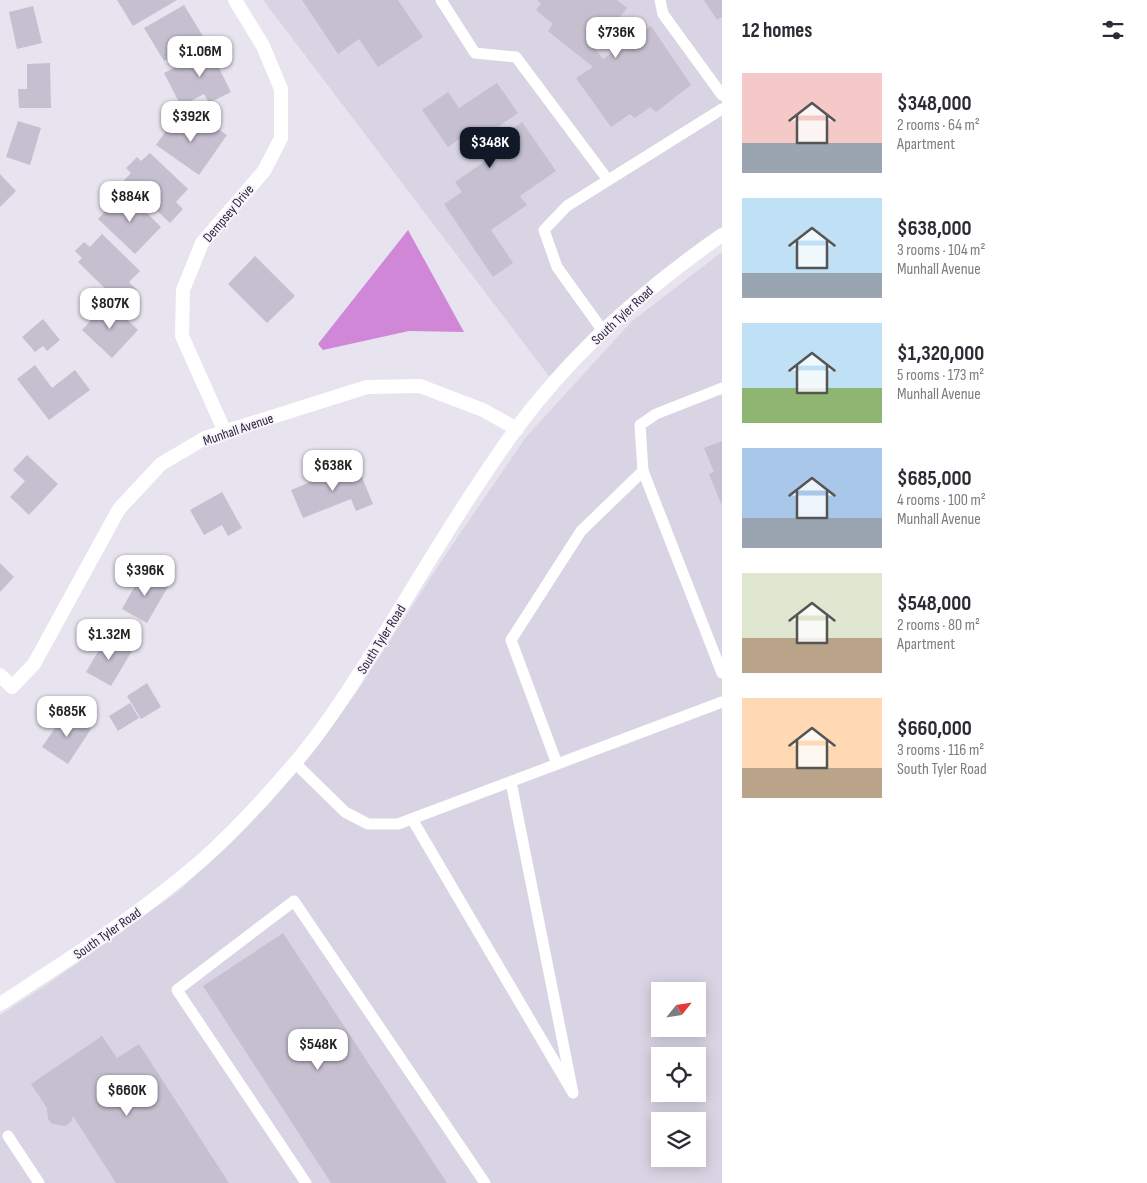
<!DOCTYPE html>
<meta charset="utf-8">
<style>
body{margin:0;font-family:"Sofia Sans Condensed",sans-serif;background:#f2f2f3;color:#2b2b33;height:100vh;display:flex;flex-direction:column;font-size:19px;white-space:nowrap}
*{box-sizing:border-box;margin:0}
p{font-size:16px;color:#7c7c81}
.icon{flex:none;width:28px;height:28px;fill:none;stroke:currentColor;stroke-width:2;stroke-linecap:round;stroke-linejoin:round}
.map{position:relative;flex:1;overflow:hidden}
.panel{display:flex;flex-direction:column;background:#fff;width:425px}
.panel>*{flex:none}
.needle{width:32px;rotate:60deg}
.tools{position:absolute;left:651px;top:982px;display:grid;gap:10px}
.tools a{display:grid;place-items:center;width:55px;height:55px;border-radius:0px;background:#fff;box-shadow:0 2px 12px #0003;font-size:25px}
.price{position:absolute;translate:-50% -42px;padding:0 11px;border-radius:10px;background:#fff;color:#222;font-size:16px;line-height:32px;filter:drop-shadow(0 1px 2px #0008)}
.price::after{content:'';position:absolute;left:50%;top:30px;width:15px;height:11px;margin-left:-8px;background:inherit;clip-path:polygon(0 0,100% 0,50% 100%)}
.price.selected{background:#111827;color:#fff}
ul{padding:0;list-style:none}
li{display:flex;align-items:center;gap:15px;height:125px;padding:0 20px}
li span{display:grid;place-items:center;flex:none;width:140px;height:100px;border-radius:0px;color:#555}
li>.icon{margin-inline-start:auto}
span .icon{width:60px;height:60px;fill:#fffc;stroke-width:1}
li b{font-size:21px}
h2{display:flex;justify-content:space-between;align-items:center;height:60px;padding:0 20px;font-size:21px}
main{display:flex;flex:1;min-height:0}
.map>svg:first-child{display:block}
.built{fill:#d9d4e3;fill-rule:evenodd}
.water{fill:#d087d8}
.building{fill:#c5bfd0}
.lines{fill:none;stroke-linecap:round;stroke-linejoin:round}
.service{stroke:#fff;stroke-width:11}
.minor{stroke:#fff;stroke-width:14}
.tertiary{stroke:#fff;stroke-width:14}
.labels{text-anchor:middle;stroke-width:4;stroke-linejoin:round;paint-order:stroke}
.street-label{font-size:14px;fill:#312142;stroke:#f6f5fa}
</style>
<main>
<div class="map">
<svg width="722" height="1183" viewBox="0 0 722 1183">
<rect width="100%" height="100%" fill="#e7e4ef"/>
<g class="built">
<polygon points="263,0 722,0 722,229 551,379"/>
<path d="M 722,252 L 722,1183 L 0,1183 L 0,1015 L 48,984 L 179,891 L 270,803 L 356,693 L 446,554 L 526,437 L 632,321 ZM 660,991 L 698,991 L 698,1029 L 660,1029 ZM 660,1056 L 698,1056 L 698,1094 L 660,1094 ZM 660,1121 L 698,1121 L 698,1159 L 660,1159 Z"/>
</g>
<polygon class="water" points="408,230 464,332 409,331 323,350 318,344"/>
<g class="building">
<polygon points="117,0 177,0 133,26"/>
<polygon points="302,0 398,0 423,37 378,67 359,39 338,54"/>
<polygon points="537,0 617,0 627,8 601,42 594,47 603,59 651,26 691,85 656,112 650,107 635,118 630,114 611,127 576,78 593,67 548,31 553,24 536,10 541,4"/>
<polygon points="704,0 722,0 722,17 717,20"/>
<polygon points="184,5 204,38 164,61 144,28"/>
<polygon points="33,6 42,43 17,49 9,12"/>
<polygon points="219,45 228,63 219,68 231,92 209,103 204,94 181,106 164,73"/>
<polygon points="50,63 51,108 19,108 18,89 27,89 27,64"/>
<polygon points="497,83 518,113 498,127 503,135 522,122 556,171 520,196 527,205 491,230 513,263 493,277 444,204 462,192 455,182 491,157 485,148 494,142 488,133 478,139 472,130 448,147 422,110 448,92 459,108"/>
<polygon points="177,115 198,129 204,120 227,135 199,175 156,145"/>
<polygon points="18,121 41,128 30,165 6,157"/>
<polygon points="150,153 188,189 176,202 183,209 170,223 124,180 131,173 126,168 137,157 141,161"/>
<polygon points="0,174 16,191 0,207"/>
<polygon points="125,191 161,227 135,254 98,219"/>
<polygon points="102,234 140,271 129,282 137,290 122,305 78,262 82,258 75,251 84,242 90,247"/>
<polygon points="255,256 295,296 267,323 228,284"/>
<polygon points="108,302 138,330 112,358 82,330"/>
<polygon points="43,319 60,340 47,351 43,346 35,352 22,337"/>
<polygon points="35,365 52,388 75,370 90,390 49,420 17,379"/>
<polygon points="722,441 722,506 709,474 714,472 704,448"/>
<polygon points="27,455 58,484 29,515 10,497 25,481 13,470"/>
<polygon points="356,463 373,504 356,511 351,499 303,518 291,490"/>
<polygon points="222,492 242,528 228,536 222,525 204,535 190,510"/>
<polygon points="0,563 14,577 0,592"/>
<polygon points="144,570 169,585 147,623 122,609"/>
<polygon points="107,636 132,651 111,686 86,672"/>
<polygon points="147,683 161,707 141,719 127,696"/>
<polygon points="130,703 139,718 118,731 109,716"/>
<polygon points="66,712 91,729 68,764 42,747"/>
<polygon points="283,933 447,1183 331,1183 203,986"/>
<polygon points="102,1036 117,1058 139,1044 229,1183 116,1183 73,1116 71,1122 65,1126 52,1124 48,1119 47,1108 31,1084"/>
</g>
<g class="lines">
<g class="service">
<polyline points="441,0 475,53 516,57 608,180"/>
<polyline points="660,0 663,14 722,95"/>
<polyline points="603,331 557,267 544,230 567,206 722,109"/>
<polyline points="643,471 722,673"/>
<polyline points="295,763 345,812 368,824 398,824 722,702"/>
<polyline points="557,764 511,640 581,531 643,471 640,425 656,414 722,388"/>
<polyline points="412,819 573,1093 511,782"/>
<polyline points="8,1136 39,1183"/>
<polyline points="306,1183 177,990 294,901 485,1183"/>
</g>
<g class="minor">
<polyline points="225,432 182,336 183,290 202,243 264,171 281,138 281,89 263,46 235,0"/>
<polyline points="0,675 12,687 34,664 119,509 161,464 205,438 367,387 420,386 483,410 517,429"/>
</g>
<path class="tertiary" d="M 0,1004 C 69,959 139,915 201,861 C 234,832 265,798 294,764 C 326,727 353,683 380,641 C 424,570 467,497 516,429 C 573,352 644,289 722,235"/>
</g>
<g class="labels">
<g class="street-label">
<text transform="translate(228 213) rotate(-50)" y="5">Dempsey Drive</text>
<text transform="translate(622 315) rotate(-43)" y="5">South Tyler Road</text>
<text transform="translate(238 429) rotate(-19)" y="5">Munhall Avenue</text>
<text transform="translate(381 639) rotate(-58)" y="5">South Tyler Road</text>
<text transform="translate(107 933) rotate(-35)" y="5">South Tyler Road</text>
</g>
</g>
</svg>
<div class="tools">
<a><svg class="needle" viewBox="-14 -14 28 28"><path d="M0-13l5 13h-10z" fill="#e53935"/><path d="M0 13l5-13h-10z" fill="#7c7c81"/></svg></a>
<a><svg class="icon" aria-label="locate" viewBox="0 0 24 24"><circle cx="12" cy="12" r="6"/><path d="M12 2v4M12 18v4M2 12h4M18 12h4"/></svg></a>
<a><svg class="icon" aria-label="layers" viewBox="0 0 24 24"><path d="M12 4l9 5-9 5-9-5zM3 14l9 5 9-5"/></svg></a>
</div>
<b class="price" style="left:616px;top:59px">$736K</b>
<b class="price" style="left:200px;top:78px">$1.06M</b>
<b class="price" style="left:191px;top:143px">$392K</b>
<b class="price selected" style="left:490px;top:169px">$348K</b>
<b class="price" style="left:130px;top:223px">$884K</b>
<b class="price" style="left:110px;top:330px">$807K</b>
<b class="price" style="left:333px;top:492px">$638K</b>
<b class="price" style="left:145px;top:597px">$396K</b>
<b class="price" style="left:109px;top:661px">$1.32M</b>
<b class="price" style="left:67px;top:738px">$685K</b>
<b class="price" style="left:318px;top:1071px">$548K</b>
<b class="price" style="left:127px;top:1117px">$660K</b>
</div>
<section class="panel">
<h2>12 homes<svg class="icon" aria-label="filters" viewBox="0 0 24 24"><path d="M4 7h16M4 17h16"/><circle cx="9" cy="7" r="2"/><circle cx="15" cy="17" r="2"/></svg></h2>
<ul>
<li><span style="background:linear-gradient(#f6c9c9 70%,#9aa5b1 0)"><svg class="icon" aria-label="home" viewBox="0 0 24 24"><path d="M3 11l9-7 9 7M6 9v11h12V9"/></svg></span><div><b>$348,000</b><p>2 rooms · 64 m²</p><p>Apartment</p></div></li>
<li><span style="background:linear-gradient(#bfe0f5 75%,#9aa5b1 0)"><svg class="icon" aria-label="home" viewBox="0 0 24 24"><path d="M3 11l9-7 9 7M6 9v11h12V9"/></svg></span><div><b>$638,000</b><p>3 rooms · 104 m²</p><p>Munhall Avenue</p></div></li>
<li><span style="background:linear-gradient(#bfe0f5 65%,#8fb573 0)"><svg class="icon" aria-label="home" viewBox="0 0 24 24"><path d="M3 11l9-7 9 7M6 9v11h12V9"/></svg></span><div><b>$1,320,000</b><p>5 rooms · 173 m²</p><p>Munhall Avenue</p></div></li>
<li><span style="background:linear-gradient(#a9c7e8 70%,#9aa5b1 0)"><svg class="icon" aria-label="home" viewBox="0 0 24 24"><path d="M3 11l9-7 9 7M6 9v11h12V9"/></svg></span><div><b>$685,000</b><p>4 rooms · 100 m²</p><p>Munhall Avenue</p></div></li>
<li><span style="background:linear-gradient(#dfe7d0 65%,#b9a48a 0)"><svg class="icon" aria-label="home" viewBox="0 0 24 24"><path d="M3 11l9-7 9 7M6 9v11h12V9"/></svg></span><div><b>$548,000</b><p>2 rooms · 80 m²</p><p>Apartment</p></div></li>
<li><span style="background:linear-gradient(#ffd9b3 70%,#b9a48a 0)"><svg class="icon" aria-label="home" viewBox="0 0 24 24"><path d="M3 11l9-7 9 7M6 9v11h12V9"/></svg></span><div><b>$660,000</b><p>3 rooms · 116 m²</p><p>South Tyler Road</p></div></li>
</ul>
</section>
</main>
